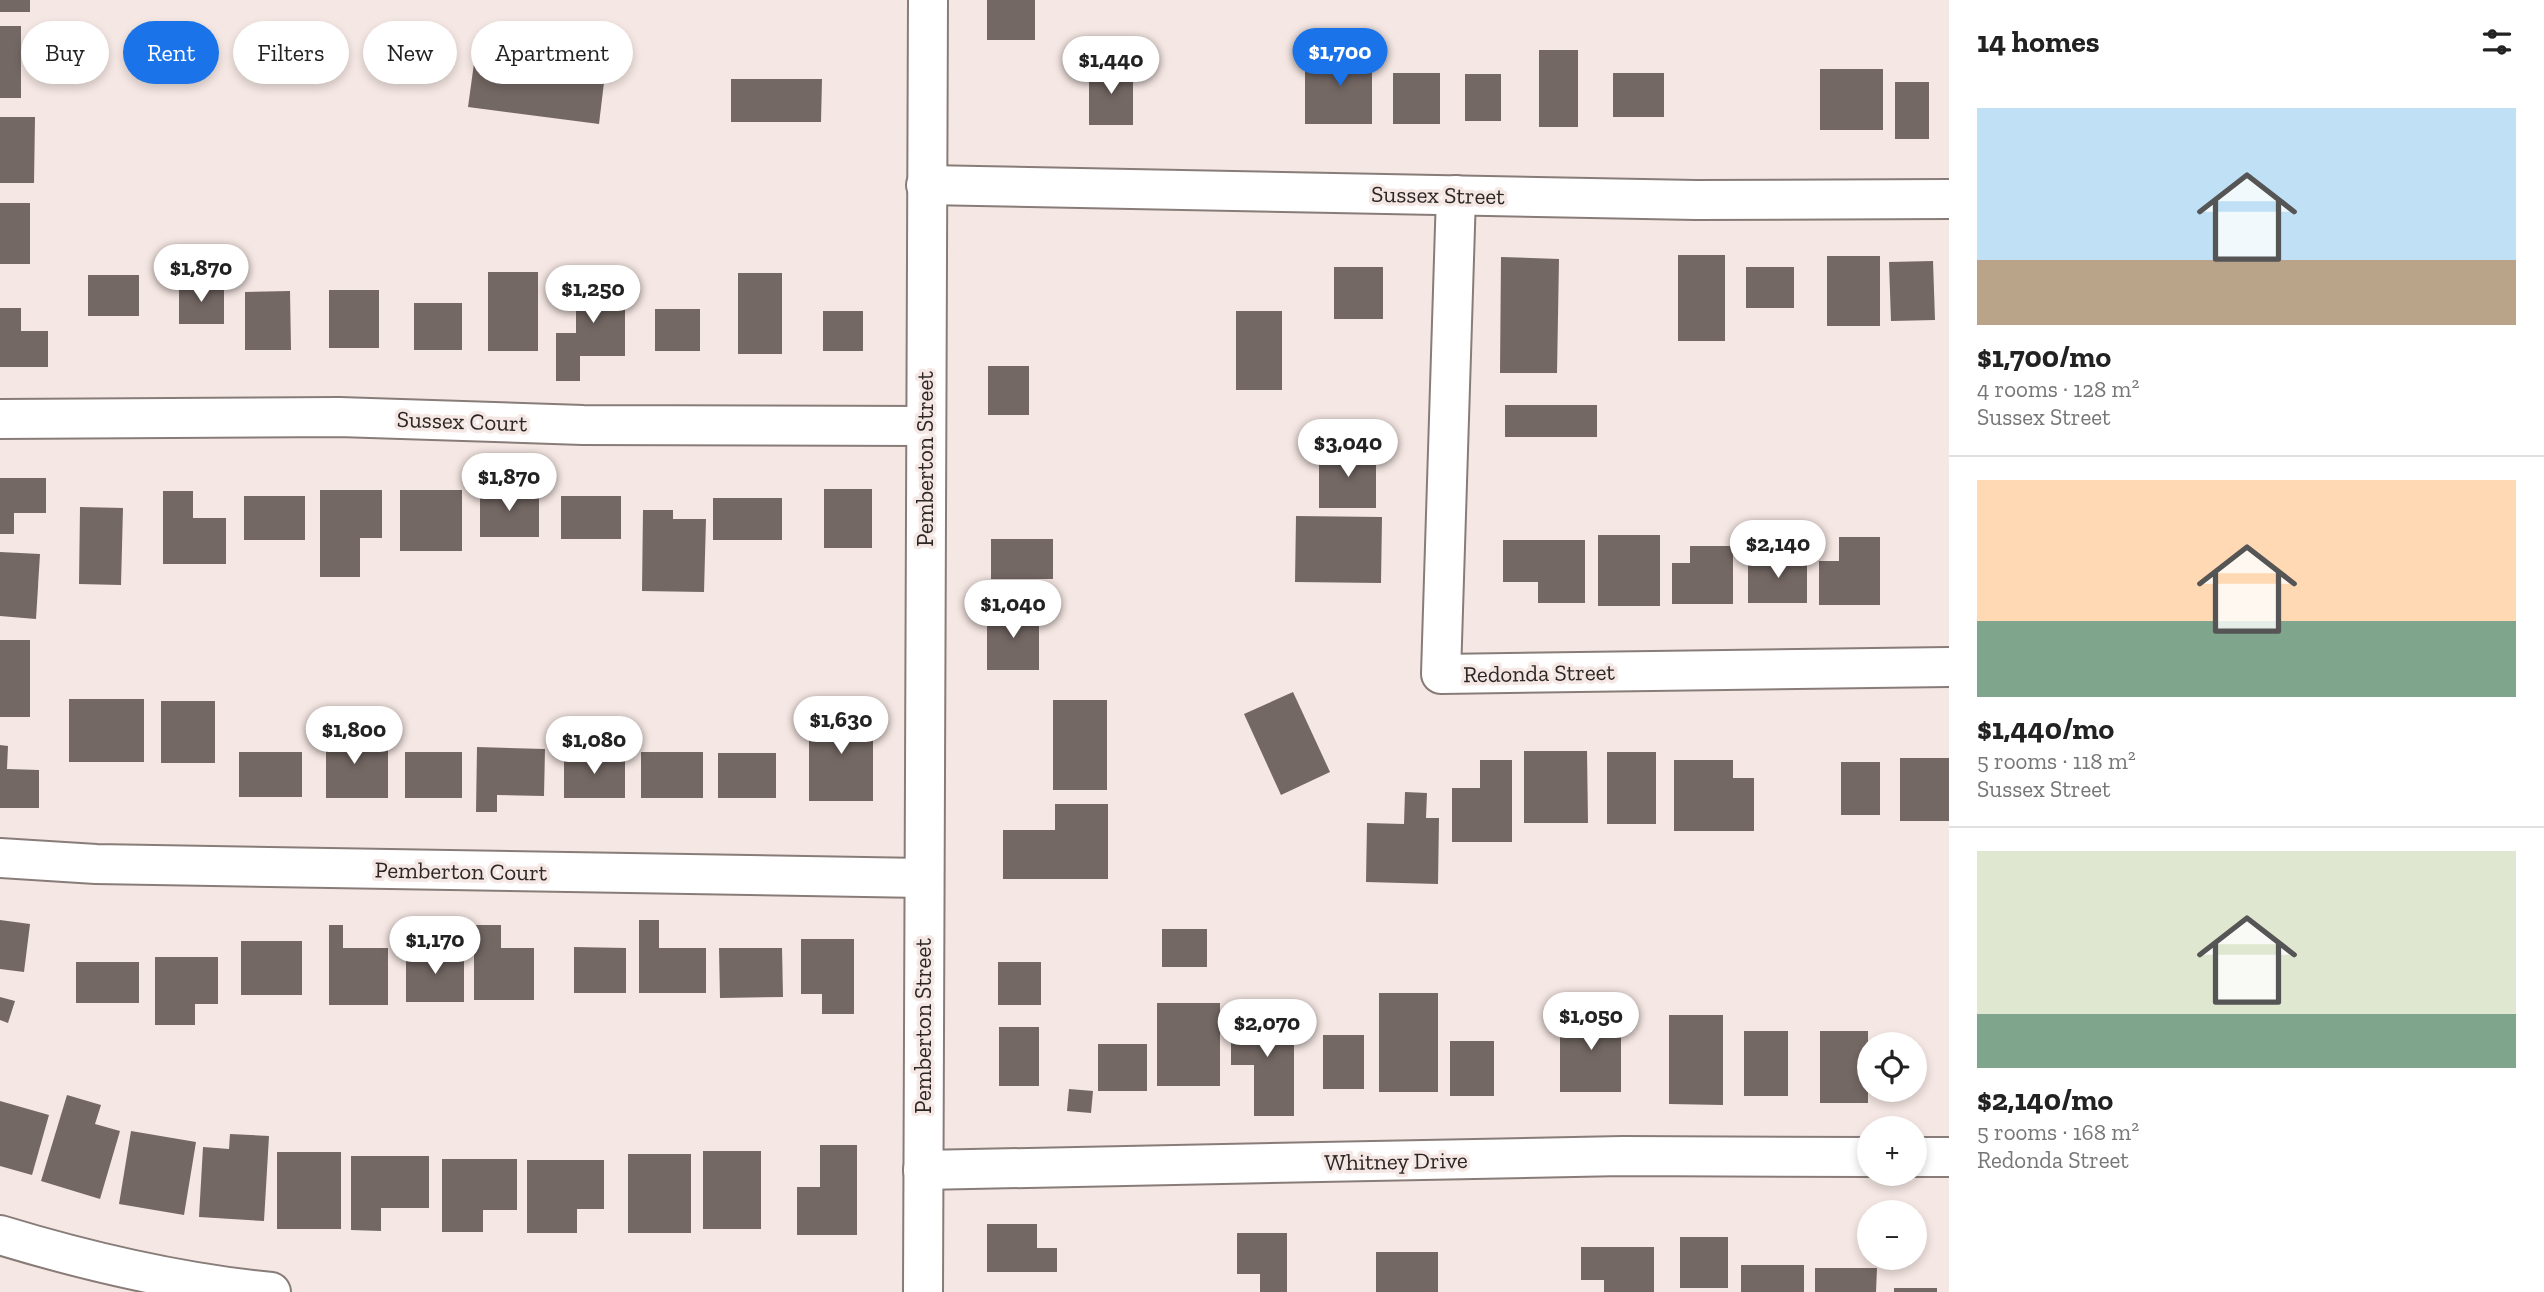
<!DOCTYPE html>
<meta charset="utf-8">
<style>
body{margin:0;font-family:"Zilla Slab",serif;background:#f2f2f2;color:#222;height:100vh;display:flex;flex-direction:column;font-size:26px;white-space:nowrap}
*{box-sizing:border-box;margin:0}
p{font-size:23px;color:#767676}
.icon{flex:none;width:38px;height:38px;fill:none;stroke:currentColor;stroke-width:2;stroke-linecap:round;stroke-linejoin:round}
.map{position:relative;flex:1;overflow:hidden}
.drawer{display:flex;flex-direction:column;background:#fff;width:595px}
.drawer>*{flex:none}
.top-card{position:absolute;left:21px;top:21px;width:665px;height:63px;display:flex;gap:14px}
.controls{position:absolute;left:1857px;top:1032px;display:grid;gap:14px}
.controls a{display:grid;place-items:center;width:70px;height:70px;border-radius:50%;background:#fff;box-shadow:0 4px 10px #0003;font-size:35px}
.price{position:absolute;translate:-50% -60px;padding:0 16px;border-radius:24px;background:#fff;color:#222;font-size:23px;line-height:46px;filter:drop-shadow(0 2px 4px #0008)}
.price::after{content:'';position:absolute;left:50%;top:42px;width:21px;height:16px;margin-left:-10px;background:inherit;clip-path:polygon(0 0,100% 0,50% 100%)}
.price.current{background:#1a73e8;color:#fff}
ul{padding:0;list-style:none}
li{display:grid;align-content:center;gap:14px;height:371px;padding:0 28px}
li+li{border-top:2px solid #e0e0e0}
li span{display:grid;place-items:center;height:217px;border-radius:0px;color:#555}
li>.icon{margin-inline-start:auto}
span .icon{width:126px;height:126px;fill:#fffc;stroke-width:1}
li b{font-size:30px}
h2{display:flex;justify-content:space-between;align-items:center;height:84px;padding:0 28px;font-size:30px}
.chip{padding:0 24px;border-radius:32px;background:#fff;box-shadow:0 4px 10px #0003;font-size:24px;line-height:63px}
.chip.current{background:#1a73e8;color:#fff}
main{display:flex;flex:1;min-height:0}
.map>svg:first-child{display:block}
.building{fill:#746864}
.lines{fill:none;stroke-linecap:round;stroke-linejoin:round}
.minor-casing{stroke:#887c78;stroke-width:42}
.minor{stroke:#fff;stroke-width:38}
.labels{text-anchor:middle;stroke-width:7;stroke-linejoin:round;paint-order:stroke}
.street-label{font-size:23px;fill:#2c2725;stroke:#f5e7e3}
</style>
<main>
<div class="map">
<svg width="1949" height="1292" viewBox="0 0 1949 1292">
<rect width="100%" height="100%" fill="#f5e7e3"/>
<g class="building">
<rect x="0" y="0" width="30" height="12"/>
<rect x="987" y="0" width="48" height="40"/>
<rect x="0" y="26" width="21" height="72"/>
<polygon points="1318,48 1372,48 1372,124 1305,124 1305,70 1318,70"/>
<rect x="1539" y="50" width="39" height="77"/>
<polygon points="475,56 605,74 599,124 468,107"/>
<rect x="1089" y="67" width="44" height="58"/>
<rect x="1820" y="69" width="63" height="61"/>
<rect x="1393" y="73" width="47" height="51"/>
<rect x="1613" y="73" width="51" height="44"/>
<rect x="1465" y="74" width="36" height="47"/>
<polygon points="731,79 822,79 821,122 731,122"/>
<rect x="1895" y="82" width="34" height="57"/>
<polygon points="0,117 35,117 34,183 0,183"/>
<rect x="0" y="203" width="30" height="61"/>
<rect x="1678" y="255" width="47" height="86"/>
<rect x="1827" y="256" width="53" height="70"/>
<polygon points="1501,257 1559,259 1557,373 1500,373"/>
<polygon points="1933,261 1935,320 1891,321 1889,262"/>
<rect x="1334" y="267" width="49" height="52"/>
<rect x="1746" y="267" width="48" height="41"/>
<rect x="488" y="272" width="50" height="79"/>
<rect x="738" y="273" width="44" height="81"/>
<rect x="88" y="275" width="51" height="41"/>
<polygon points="576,277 625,277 625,356 580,356 580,381 556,381 556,333 576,333"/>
<rect x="179" y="283" width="45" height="41"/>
<rect x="329" y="290" width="50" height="58"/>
<polygon points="290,291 291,350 245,350 245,292"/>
<rect x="414" y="303" width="48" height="47"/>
<polygon points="0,308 21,308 21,331 48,331 48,367 0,367"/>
<rect x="655" y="309" width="45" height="42"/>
<rect x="823" y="311" width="40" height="40"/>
<rect x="1236" y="311" width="46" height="79"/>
<rect x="988" y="366" width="41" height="49"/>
<rect x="1505" y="405" width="92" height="32"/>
<rect x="1319" y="450" width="57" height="58"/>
<polygon points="0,478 46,478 46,513 14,513 14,534 0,534"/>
<rect x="480" y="489" width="59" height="48"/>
<rect x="824" y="489" width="48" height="59"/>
<polygon points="320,490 382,490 382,538 360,538 360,577 320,577"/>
<rect x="400" y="490" width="62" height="61"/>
<polygon points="163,491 193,491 193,518 226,518 226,564 163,564"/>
<rect x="244" y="496" width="61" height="44"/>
<rect x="561" y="496" width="60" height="43"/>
<rect x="713" y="498" width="69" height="42"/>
<polygon points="80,507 123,508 121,585 79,584"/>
<polygon points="643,510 673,510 673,519 706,519 704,592 642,591"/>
<polygon points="1296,516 1382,517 1381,583 1295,582"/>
<rect x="1598" y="535" width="62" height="71"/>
<polygon points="1839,537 1880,537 1880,605 1819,605 1819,561 1839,561"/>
<rect x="991" y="539" width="62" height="40"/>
<polygon points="1503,540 1585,540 1585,603 1538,603 1538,582 1503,582"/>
<polygon points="1690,546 1733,546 1733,604 1672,604 1672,563 1690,563"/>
<polygon points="0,552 40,554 36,619 0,616"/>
<rect x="1748" y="557" width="59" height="46"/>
<rect x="987" y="611" width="52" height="59"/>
<rect x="0" y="640" width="30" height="77"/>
<polygon points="1293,692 1330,772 1281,795 1244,714"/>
<rect x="69" y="699" width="75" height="63"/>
<rect x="1053" y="700" width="54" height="90"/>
<rect x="161" y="701" width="54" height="62"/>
<rect x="809" y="712" width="64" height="89"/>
<polygon points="326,724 358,724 358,747 388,747 388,798 326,798"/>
<polygon points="0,745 8,746 7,769 39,770 39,808 0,808"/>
<polygon points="477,747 545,749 544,796 497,795 497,812 476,812"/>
<polygon points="1524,751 1587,751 1588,823 1524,823"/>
<rect x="239" y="752" width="63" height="45"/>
<rect x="405" y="752" width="57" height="46"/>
<rect x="641" y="752" width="62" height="46"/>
<rect x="1607" y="752" width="49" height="72"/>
<rect x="718" y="753" width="58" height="45"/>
<rect x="564" y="754" width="61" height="44"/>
<rect x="1900" y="758" width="49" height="63"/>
<polygon points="1480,760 1512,760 1512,842 1452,842 1452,788 1480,788"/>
<polygon points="1674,760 1733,760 1733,778 1754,778 1754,831 1674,831"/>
<rect x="1841" y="762" width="39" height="53"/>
<polygon points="1405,792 1427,793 1426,818 1439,818 1438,884 1366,882 1367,823 1404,824"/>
<polygon points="1055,804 1108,804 1108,879 1003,879 1003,830 1055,830"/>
<polygon points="0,920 30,924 24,972 0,969"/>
<polygon points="639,920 659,920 659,948 706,948 706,993 639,993"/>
<polygon points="329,925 343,925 343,948 388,948 388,1005 329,1005"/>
<polygon points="474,925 501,925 501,948 534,948 534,1000 474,1000"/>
<rect x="1162" y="929" width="45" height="38"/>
<polygon points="801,939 854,939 854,1014 822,1014 822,994 801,994"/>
<rect x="241" y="941" width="61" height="54"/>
<polygon points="574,947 626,948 626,993 574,993"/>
<polygon points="719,948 782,948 783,997 720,998"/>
<rect x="406" y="949" width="58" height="53"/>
<polygon points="155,957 218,957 218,1004 195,1004 195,1025 155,1025"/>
<rect x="76" y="962" width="63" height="41"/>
<rect x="998" y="962" width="43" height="43"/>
<rect x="1379" y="993" width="59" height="99"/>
<polygon points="0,997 15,1001 8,1023 0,1020"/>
<rect x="1157" y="1003" width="63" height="83"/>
<rect x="1560" y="1011" width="61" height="81"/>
<polygon points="1231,1013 1294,1013 1294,1116 1254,1116 1254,1065 1231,1065"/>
<polygon points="1669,1015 1723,1015 1723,1105 1669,1104"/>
<rect x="999" y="1027" width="40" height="59"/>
<rect x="1744" y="1031" width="44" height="65"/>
<rect x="1820" y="1031" width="48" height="72"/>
<rect x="1323" y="1035" width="41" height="54"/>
<rect x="1450" y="1041" width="44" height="55"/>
<rect x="1098" y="1044" width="49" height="47"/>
<polygon points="1069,1089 1093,1091 1091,1113 1067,1111"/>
<polygon points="67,1095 101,1105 95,1124 120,1131 100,1199 41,1181"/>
<polygon points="0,1101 49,1115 32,1175 0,1166"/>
<polygon points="131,1131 196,1142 184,1215 119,1204"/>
<polygon points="230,1134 269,1136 264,1221 199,1217 203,1147 229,1149"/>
<polygon points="820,1145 857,1145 857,1235 797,1235 797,1187 820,1187"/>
<rect x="703" y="1151" width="58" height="78"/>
<rect x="277" y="1152" width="64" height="77"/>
<rect x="628" y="1154" width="63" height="79"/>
<polygon points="351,1156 429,1156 429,1208 381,1208 381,1231 351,1230"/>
<polygon points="442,1159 517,1159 517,1210 483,1210 483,1232 442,1232"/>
<polygon points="527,1160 604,1160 604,1209 577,1209 577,1233 527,1233"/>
<polygon points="987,1224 1037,1224 1037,1248 1057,1248 1057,1272 987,1272"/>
<polygon points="1237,1233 1287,1233 1287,1292 1260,1292 1260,1274 1237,1274"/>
<rect x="1680" y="1237" width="48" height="51"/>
<polygon points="1581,1247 1654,1247 1654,1292 1604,1292 1604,1280 1581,1280"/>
<rect x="1376" y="1252" width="62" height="40"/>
<rect x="1741" y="1265" width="63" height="27"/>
<polygon points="1815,1268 1877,1268 1876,1292 1815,1292"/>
<rect x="1894" y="1288" width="43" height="4"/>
</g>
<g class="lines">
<defs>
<g id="minor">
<polyline points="926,185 1696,200 1949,199"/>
<polyline points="1456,195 1441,674 1949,667"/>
<polyline points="0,419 339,417 583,425 925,426"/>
<polyline points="0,858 96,864 923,878"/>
<polyline points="1914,1157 1949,1157"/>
<polyline points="923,1170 1623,1156 1869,1157"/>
<path d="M 0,1235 C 89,1262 179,1283 271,1292"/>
<polyline points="923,1292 928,0"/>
</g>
</defs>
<use href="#minor" class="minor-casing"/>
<use href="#minor" class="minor"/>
</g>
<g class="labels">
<g class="street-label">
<text transform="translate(1438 195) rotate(1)" y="8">Sussex Street</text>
<text transform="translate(462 421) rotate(2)" y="8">Sussex Court</text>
<text transform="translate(925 459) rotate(-90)" y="8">Pemberton Street</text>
<text transform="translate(1539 673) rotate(-1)" y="8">Redonda Street</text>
<text transform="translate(461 871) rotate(1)" y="8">Pemberton Court</text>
<text transform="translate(923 1026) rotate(-90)" y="8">Pemberton Street</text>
<text transform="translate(1396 1161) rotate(-1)" y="8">Whitney Drive</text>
</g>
</g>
</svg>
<div class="controls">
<a><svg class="icon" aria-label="locate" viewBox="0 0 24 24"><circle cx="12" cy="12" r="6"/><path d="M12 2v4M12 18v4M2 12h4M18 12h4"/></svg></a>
<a>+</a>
<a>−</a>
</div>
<b class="price current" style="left:1340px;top:88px">$1,700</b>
<b class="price" style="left:1111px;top:96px">$1,440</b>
<b class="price" style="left:201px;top:304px">$1,870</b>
<b class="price" style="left:593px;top:325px">$1,250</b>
<b class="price" style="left:1348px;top:479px">$3,040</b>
<b class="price" style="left:509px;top:513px">$1,870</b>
<b class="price" style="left:1778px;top:580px">$2,140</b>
<b class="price" style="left:1013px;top:640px">$1,040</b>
<b class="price" style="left:841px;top:756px">$1,630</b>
<b class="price" style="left:354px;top:766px">$1,800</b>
<b class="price" style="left:594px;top:776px">$1,080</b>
<b class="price" style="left:435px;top:976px">$1,170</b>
<b class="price" style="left:1591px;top:1052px">$1,050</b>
<b class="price" style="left:1267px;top:1059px">$2,070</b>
<div class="top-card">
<a class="chip">Buy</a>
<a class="chip current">Rent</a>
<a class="chip">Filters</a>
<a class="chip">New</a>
<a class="chip">Apartment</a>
</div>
</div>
<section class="drawer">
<h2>14 homes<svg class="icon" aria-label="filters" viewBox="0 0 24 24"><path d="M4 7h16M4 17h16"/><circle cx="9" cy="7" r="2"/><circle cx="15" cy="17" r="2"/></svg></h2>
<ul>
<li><span style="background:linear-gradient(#bfe0f5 70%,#b9a48a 0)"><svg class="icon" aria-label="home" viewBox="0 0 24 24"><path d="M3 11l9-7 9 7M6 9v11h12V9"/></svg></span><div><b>$1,700/mo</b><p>4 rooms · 128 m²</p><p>Sussex Street</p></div></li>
<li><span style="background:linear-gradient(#ffd9b3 65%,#7fa58c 0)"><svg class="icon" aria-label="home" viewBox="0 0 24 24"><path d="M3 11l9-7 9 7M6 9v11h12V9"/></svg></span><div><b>$1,440/mo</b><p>5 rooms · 118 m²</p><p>Sussex Street</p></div></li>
<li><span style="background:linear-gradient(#dfe7d0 75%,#7fa58c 0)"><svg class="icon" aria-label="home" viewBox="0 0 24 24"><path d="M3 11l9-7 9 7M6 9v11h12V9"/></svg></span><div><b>$2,140/mo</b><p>5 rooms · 168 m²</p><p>Redonda Street</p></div></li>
</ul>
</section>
</main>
